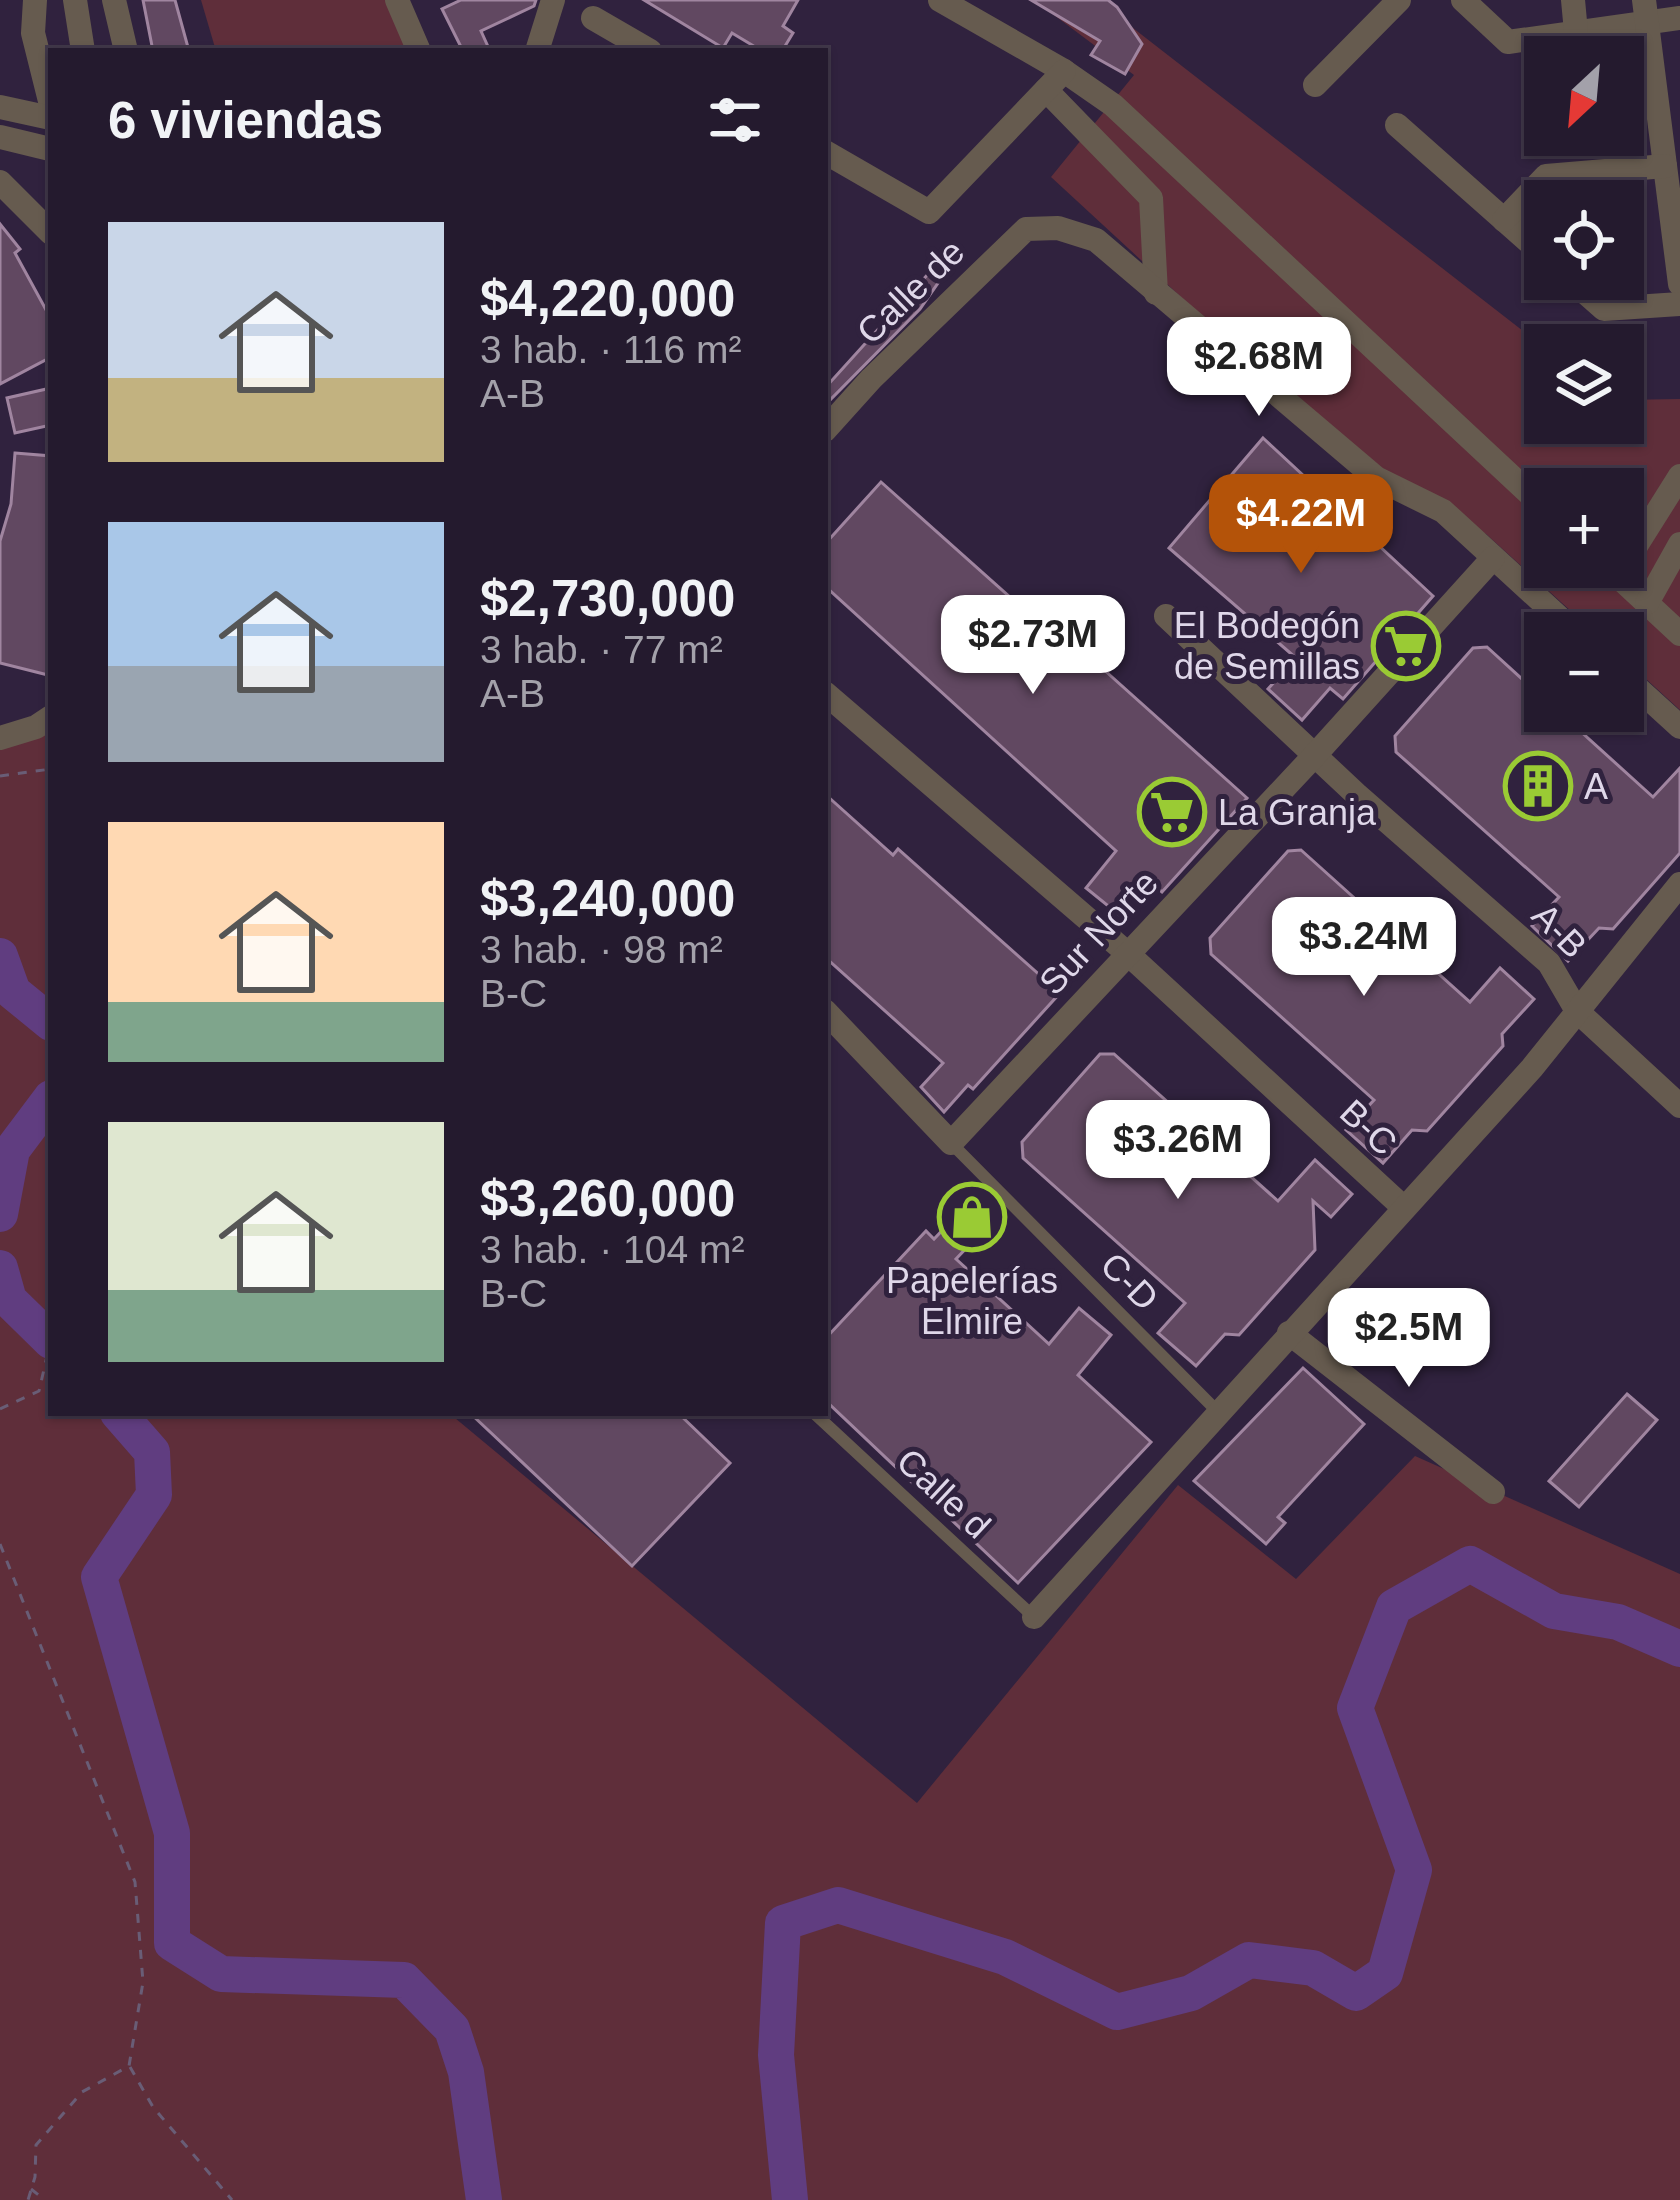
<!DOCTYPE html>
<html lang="es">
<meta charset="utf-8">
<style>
body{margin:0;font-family:Arial,sans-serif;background:#2c2336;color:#f1f3f6;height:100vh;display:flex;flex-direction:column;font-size:45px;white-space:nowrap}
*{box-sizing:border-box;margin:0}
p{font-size:39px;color:#a3a1aa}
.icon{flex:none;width:66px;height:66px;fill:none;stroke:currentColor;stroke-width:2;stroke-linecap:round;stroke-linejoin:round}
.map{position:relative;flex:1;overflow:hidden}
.side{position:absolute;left:48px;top:48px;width:780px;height:1368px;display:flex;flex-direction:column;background:#241a2e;border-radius:0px;box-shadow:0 3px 9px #0004,0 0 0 3px #41384a}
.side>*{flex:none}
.needle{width:78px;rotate:206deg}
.fabs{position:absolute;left:1524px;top:36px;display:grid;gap:24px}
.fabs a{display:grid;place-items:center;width:120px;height:120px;border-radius:0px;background:#241a2e;box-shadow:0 3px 9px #0004,0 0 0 3px #41384a;font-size:60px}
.price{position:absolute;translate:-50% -102px;padding:0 27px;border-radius:24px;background:#fff;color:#222;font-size:39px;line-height:78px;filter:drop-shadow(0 3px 6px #0008)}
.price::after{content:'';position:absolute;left:50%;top:72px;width:36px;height:27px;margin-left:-18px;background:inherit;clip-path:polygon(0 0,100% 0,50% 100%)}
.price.active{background:#b45309;color:#fff}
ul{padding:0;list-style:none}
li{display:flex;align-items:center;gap:36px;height:300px;padding:0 60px}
li span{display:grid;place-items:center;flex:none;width:336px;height:240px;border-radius:0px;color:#555}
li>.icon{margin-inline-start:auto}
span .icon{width:144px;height:144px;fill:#fffc;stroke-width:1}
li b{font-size:51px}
h2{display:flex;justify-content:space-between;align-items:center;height:144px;padding:0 60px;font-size:51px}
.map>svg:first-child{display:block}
.green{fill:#5f2e3a;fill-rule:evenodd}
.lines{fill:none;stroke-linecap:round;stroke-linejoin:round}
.river{stroke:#603d80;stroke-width:36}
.building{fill:#614861;stroke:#a085a0;stroke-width:3}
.path{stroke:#695d76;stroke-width:3;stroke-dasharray:9 9;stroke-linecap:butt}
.service{stroke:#665b4f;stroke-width:12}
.minor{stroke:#665b4f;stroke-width:24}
.labels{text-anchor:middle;stroke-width:10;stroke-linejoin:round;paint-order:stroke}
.street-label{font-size:36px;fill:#dfd7e9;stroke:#30223e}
.poi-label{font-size:36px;fill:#dfd7e9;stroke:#30223e;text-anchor:start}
</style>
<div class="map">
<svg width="1680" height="2200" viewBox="0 0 1680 2200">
<rect width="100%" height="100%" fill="#30223e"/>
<g class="green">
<polygon points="201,0 392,0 413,51 216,51"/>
<path d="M 1034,0 L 1097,0 L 1545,348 L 1545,423 L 1623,423 L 1623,400 L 1680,399 L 1680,710 L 1623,658 L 1623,633 L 1595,633 L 1486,534 L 1374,475 L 1051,177 L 1134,75 ZM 1545,489 L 1623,489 L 1623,567 L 1545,567 Z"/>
<polygon points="51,720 51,1413 449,1413 917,1803 1178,1485 1296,1579 1415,1456 1680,1574 1680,2200 0,2200 0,733"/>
</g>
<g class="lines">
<g class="river">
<polyline points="0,956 13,992 51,1023"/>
<polyline points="0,1214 12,1150 51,1098"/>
<polyline points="0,1268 9,1300 51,1341"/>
<polyline points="118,1413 152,1452 154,1495 99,1577 172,1833 172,1943 221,1974 404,1980 452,2029 466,2072 484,2200"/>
<polyline points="790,2200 776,2055 783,1923 838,1905 1005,1957 1117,2012 1191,1993 1249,1960 1313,1968 1356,1993 1385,1973 1414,1870 1355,1708 1394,1607 1470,1564 1554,1611 1618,1622 1680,1649"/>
</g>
</g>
<g class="building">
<polygon points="143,0 175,0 189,51 153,51"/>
<polygon points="461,0 536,0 534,6 481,31 490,51 463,51 442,9"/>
<polygon points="644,0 798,0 783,26 793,33 782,51 762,51 732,33 723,48"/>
<polygon points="1031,0 1108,0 1117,7 1142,44 1125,74 1091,55 1100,41"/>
<polygon points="0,224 20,249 15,253 51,319 51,357 0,384"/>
<polygon points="938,263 947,270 920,309 825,405 825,388"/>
<polygon points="51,388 51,425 15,433 7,398"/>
<polygon points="1263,438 1433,596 1343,699 1330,688 1302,720 1268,689 1296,658 1169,548"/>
<polygon points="15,453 51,456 48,675 0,663 0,541 11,504"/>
<polygon points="881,482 1068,649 1074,643 1247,798 1162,892 1151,883 1123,918 1086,888 1116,851 825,586 825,544"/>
<polygon points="1487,647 1545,700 1545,711 1558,711 1653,797 1680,768 1680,853 1613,929 1599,928 1568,961 1532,926 1559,897 1396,752 1395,736 1473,648"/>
<polygon points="825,794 893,855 898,849 1060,993 973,1089 968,1085 944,1112 921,1087 943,1063 825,957"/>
<polygon points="1301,850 1470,1002 1500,968 1534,999 1502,1034 1503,1046 1427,1131 1412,1130 1383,1163 1346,1130 1374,1100 1211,954 1210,938 1288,851"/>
<polygon points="1100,1054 1114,1054 1278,1201 1315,1160 1352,1194 1331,1217 1313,1201 1315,1250 1239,1335 1225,1334 1196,1366 1158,1333 1185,1303 1023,1158 1022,1142"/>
<polygon points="972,1199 994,1219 956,1259 1049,1344 1079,1308 1111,1335 1078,1375 1151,1442 1018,1583 825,1400 825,1339 926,1231 934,1239"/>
<polygon points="1303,1368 1364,1424 1278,1517 1285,1523 1266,1544 1194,1481"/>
<polygon points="1627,1394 1657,1420 1579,1507 1549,1481"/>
<polygon points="470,1413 678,1413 730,1463 632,1566"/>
</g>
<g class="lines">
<g class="path">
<polyline points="0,776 51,769"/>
<polyline points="0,1409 39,1391 51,1339"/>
<polyline points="0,1544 135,1882 143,1982 129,2066 82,2092 36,2145 35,2177 28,2200"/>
<polyline points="130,2067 153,2107 232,2200"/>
<polyline points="31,2189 45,2200"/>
</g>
<g class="service">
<polyline points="952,1144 1217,1411"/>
<polyline points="814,1413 1034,1617"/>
</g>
<g class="minor">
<polyline points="35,0 33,33 51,105"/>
<polyline points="75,0 83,51"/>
<polyline points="114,0 126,51"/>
<polyline points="397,0 419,51"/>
<polyline points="940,0 1064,71 1113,105 1545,508"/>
<polyline points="1463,0 1508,42 1680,18"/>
<polyline points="1573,0 1576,32"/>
<polyline points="1644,0 1680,284"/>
<polyline points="593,18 650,51"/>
<polyline points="537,51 553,0"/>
<polyline points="1315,85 1399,0"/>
<polyline points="1046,90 1151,198 1156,293"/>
<polyline points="0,107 46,117"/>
<polyline points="1397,125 1545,256"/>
<polyline points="0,137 50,149"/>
<polyline points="825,152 929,212 1064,71"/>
<polyline points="0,182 51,233"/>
<polyline points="1504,220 1546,176 1665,166"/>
<polyline points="1570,279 1604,309 1680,304"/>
<polyline points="825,430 871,379 1026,229 1058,228 1096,240 1376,478 1443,511 1576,633"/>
<polyline points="1608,567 1680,634"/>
<polyline points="1617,576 1680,476"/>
<polyline points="1647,603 1680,544"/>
<polyline points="1166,616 1356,794 1549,963 1577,1011 1680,1106"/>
<polyline points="1623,675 1680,727"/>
<polyline points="825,693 1127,953 1404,1208"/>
<polyline points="0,738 36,727 51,717"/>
<polyline points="825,1011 951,1143 1315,755 1493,558"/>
<polyline points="1289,1333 1493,1492"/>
<polyline points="1034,1617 1532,1068 1680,884"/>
</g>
</g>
<defs>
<symbol id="supermarket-ring" viewBox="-11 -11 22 22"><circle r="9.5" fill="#30223e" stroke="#9acb34" stroke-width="1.5"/><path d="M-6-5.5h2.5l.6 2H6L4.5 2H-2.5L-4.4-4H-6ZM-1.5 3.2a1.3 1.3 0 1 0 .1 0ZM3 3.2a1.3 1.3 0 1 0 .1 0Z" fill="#9acb34"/></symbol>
<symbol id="building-ring" viewBox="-11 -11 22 22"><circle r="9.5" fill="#30223e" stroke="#9acb34" stroke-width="1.5"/><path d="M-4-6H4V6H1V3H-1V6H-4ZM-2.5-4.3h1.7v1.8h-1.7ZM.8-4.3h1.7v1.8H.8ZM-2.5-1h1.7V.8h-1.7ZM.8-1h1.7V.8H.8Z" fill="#9acb34"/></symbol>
<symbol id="shop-ring" viewBox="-11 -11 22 22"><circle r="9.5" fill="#30223e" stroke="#9acb34" stroke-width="1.5"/><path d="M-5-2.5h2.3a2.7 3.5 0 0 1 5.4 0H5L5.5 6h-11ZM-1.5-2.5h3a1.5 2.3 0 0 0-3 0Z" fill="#9acb34"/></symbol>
</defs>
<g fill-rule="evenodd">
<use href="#supermarket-ring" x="1368" y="608" width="76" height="76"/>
<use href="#building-ring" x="1500" y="748" width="76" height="76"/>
<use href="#supermarket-ring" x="1134" y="774" width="76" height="76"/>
<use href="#shop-ring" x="934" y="1179" width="76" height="76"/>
</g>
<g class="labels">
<g class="street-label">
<text transform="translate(910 291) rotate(-44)" y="13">Calle de</text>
<text transform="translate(1560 930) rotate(46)" y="13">A-B</text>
<text transform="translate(1098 932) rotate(-47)" y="13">Sur Norte</text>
<text transform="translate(1369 1127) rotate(43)" y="13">B-C</text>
<text transform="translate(1130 1281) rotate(45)" y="13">C-D</text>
<text transform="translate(944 1493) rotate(43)" y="13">Calle d</text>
</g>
<g class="poi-label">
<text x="1360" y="638" text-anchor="end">El Bodegón<tspan x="1360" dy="41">de Semillas</tspan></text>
<text x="1584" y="799">A</text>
<text x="1218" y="825">La Granja</text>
<text x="972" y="1293" text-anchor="middle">Papelerías<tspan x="972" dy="41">Elmire</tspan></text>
</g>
</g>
</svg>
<div class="fabs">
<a><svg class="needle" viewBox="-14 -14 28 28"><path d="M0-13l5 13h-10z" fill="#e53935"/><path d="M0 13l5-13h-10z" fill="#a3a1aa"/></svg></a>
<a><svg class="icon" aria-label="locate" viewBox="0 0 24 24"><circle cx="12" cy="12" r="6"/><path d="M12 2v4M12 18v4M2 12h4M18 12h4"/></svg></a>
<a><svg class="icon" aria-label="layers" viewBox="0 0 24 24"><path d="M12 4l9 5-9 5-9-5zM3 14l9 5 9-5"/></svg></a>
<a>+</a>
<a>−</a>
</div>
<b class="price" style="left:1259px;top:419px">$2.68M</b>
<b class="price active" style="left:1301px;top:576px">$4.22M</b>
<b class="price" style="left:1033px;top:697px">$2.73M</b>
<b class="price" style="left:1364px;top:999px">$3.24M</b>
<b class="price" style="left:1178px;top:1202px">$3.26M</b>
<b class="price" style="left:1409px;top:1390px">$2.5M</b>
<section class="side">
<h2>6 viviendas<svg class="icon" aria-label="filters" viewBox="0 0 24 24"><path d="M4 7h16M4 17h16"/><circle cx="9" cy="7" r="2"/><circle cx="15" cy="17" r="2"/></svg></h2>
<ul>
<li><span style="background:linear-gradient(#c9d6e8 65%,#c2b280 0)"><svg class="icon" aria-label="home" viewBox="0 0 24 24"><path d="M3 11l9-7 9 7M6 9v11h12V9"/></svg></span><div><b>$4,220,000</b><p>3 hab. · 116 m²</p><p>A-B</p></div></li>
<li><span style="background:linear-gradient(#a9c7e8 60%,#9aa5b1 0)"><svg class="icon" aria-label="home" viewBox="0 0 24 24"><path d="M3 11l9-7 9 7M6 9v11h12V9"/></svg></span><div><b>$2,730,000</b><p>3 hab. · 77 m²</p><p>A-B</p></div></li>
<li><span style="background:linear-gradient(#ffd9b3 75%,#7fa58c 0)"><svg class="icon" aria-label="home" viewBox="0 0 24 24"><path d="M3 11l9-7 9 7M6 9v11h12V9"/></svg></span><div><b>$3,240,000</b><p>3 hab. · 98 m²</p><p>B-C</p></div></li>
<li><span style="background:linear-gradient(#dfe7d0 70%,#7fa58c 0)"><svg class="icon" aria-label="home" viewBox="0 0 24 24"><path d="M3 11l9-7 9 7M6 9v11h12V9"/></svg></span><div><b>$3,260,000</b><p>3 hab. · 104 m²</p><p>B-C</p></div></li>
</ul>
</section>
</div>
